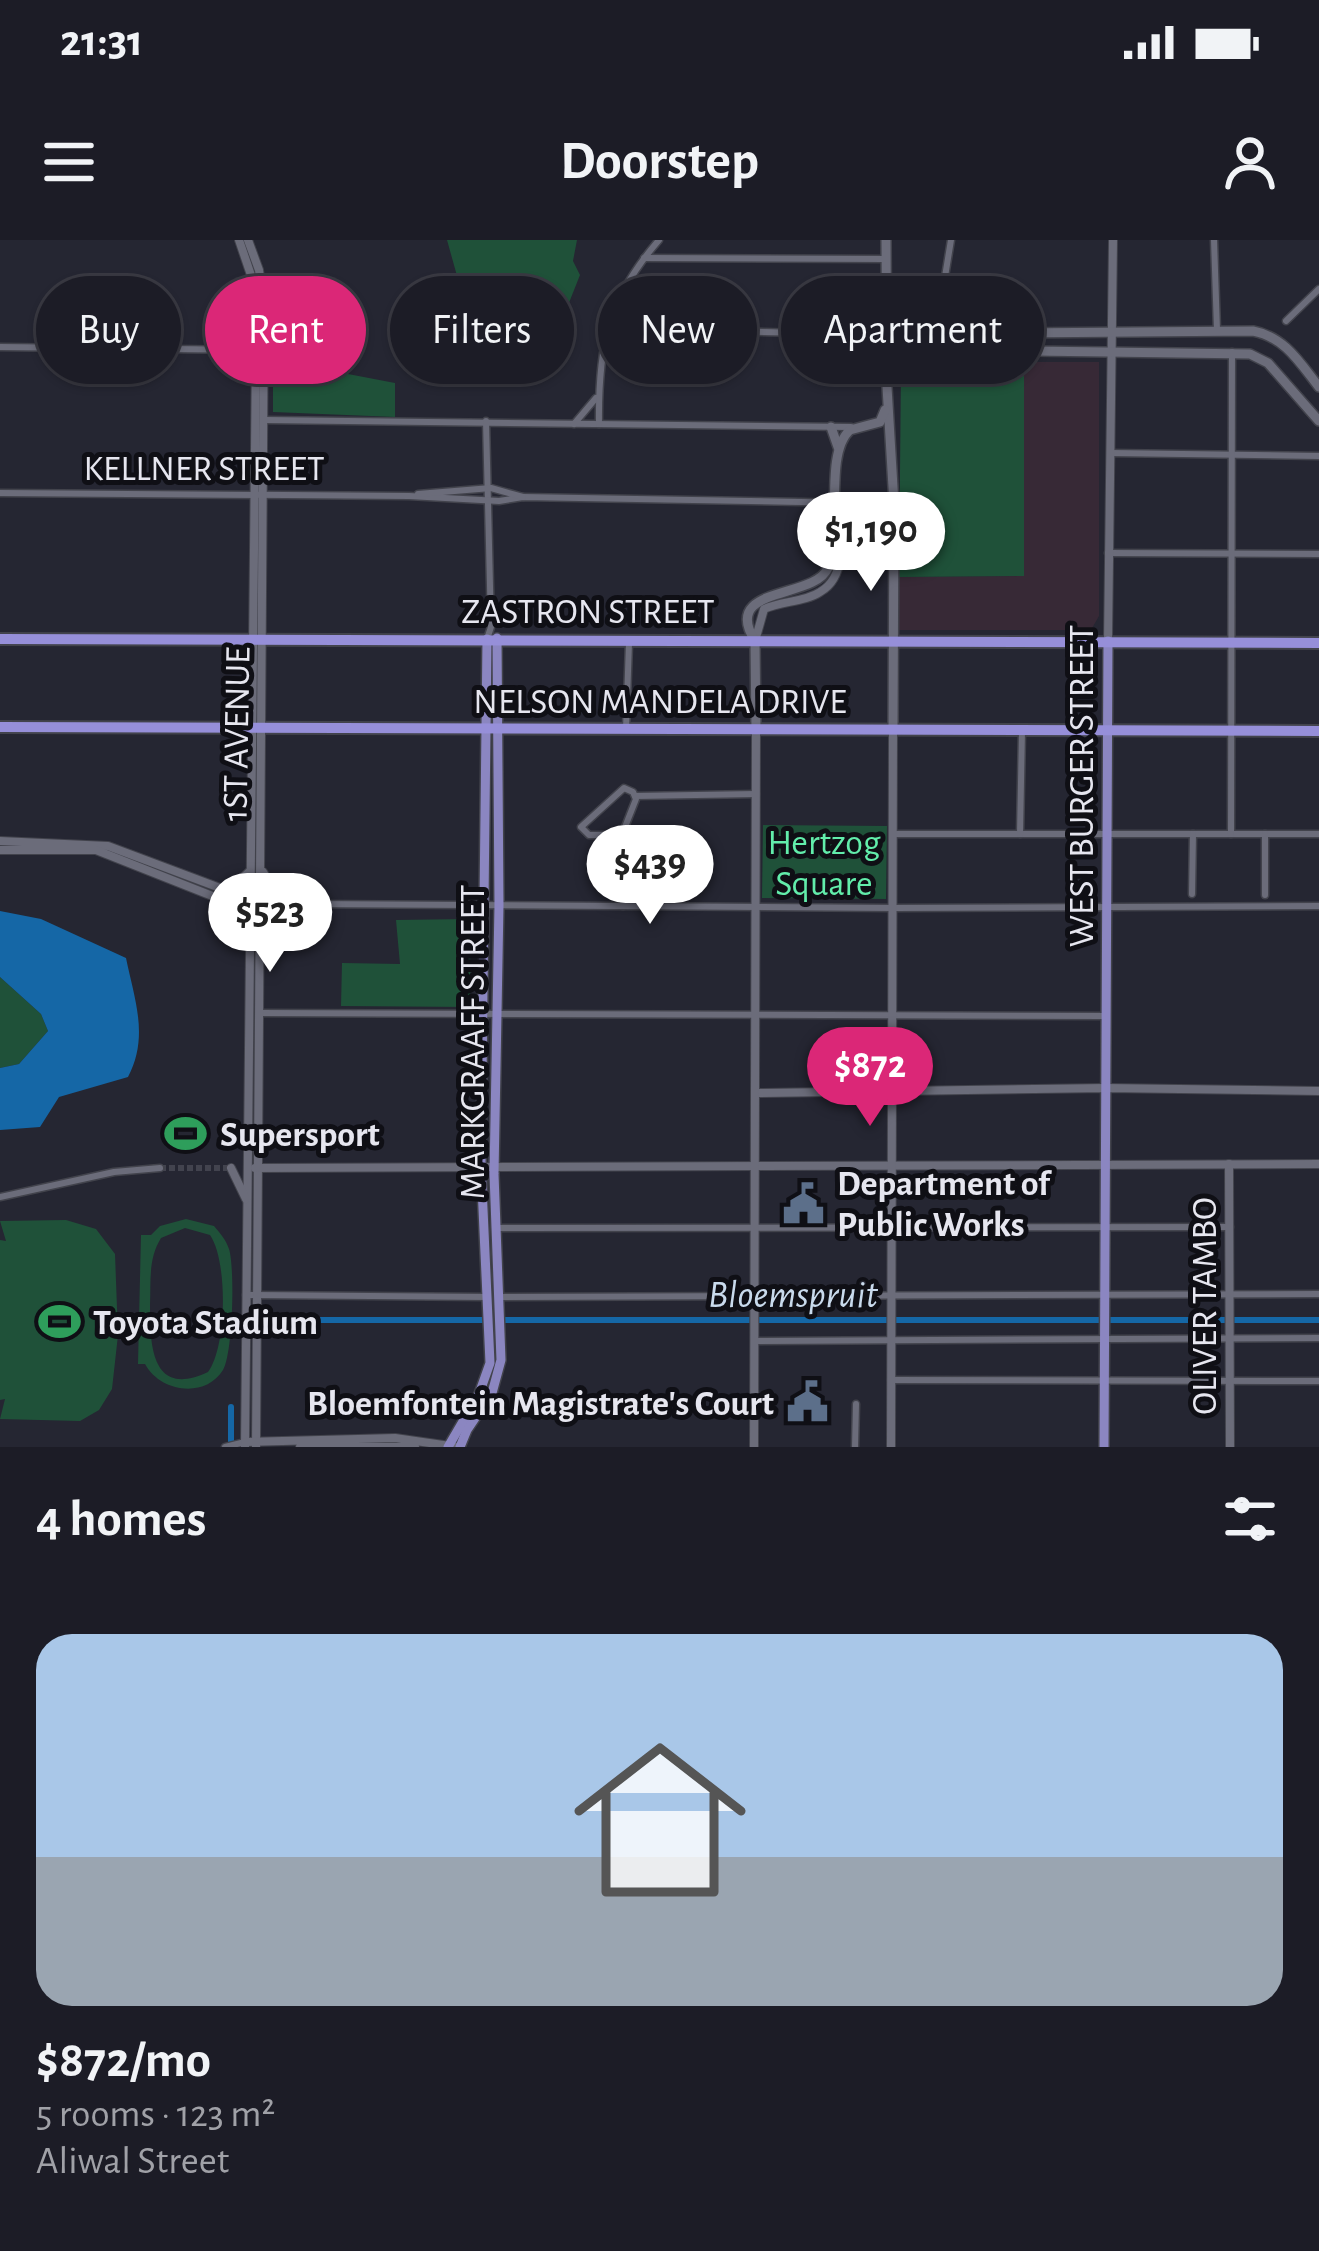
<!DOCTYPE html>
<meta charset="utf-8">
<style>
body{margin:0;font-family:"Alegreya Sans",sans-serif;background:#292932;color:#f1f3f6;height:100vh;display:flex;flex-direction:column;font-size:45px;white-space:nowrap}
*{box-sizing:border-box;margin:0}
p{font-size:39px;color:#a0a1a7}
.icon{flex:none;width:66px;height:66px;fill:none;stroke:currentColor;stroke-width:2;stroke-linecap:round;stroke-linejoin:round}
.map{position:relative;height:1207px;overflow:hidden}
.side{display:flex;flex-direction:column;background:#1c1c26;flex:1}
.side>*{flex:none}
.banner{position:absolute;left:36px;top:36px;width:1248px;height:108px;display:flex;gap:24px}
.price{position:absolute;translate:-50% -102px;padding:0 27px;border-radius:42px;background:#fff;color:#222;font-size:39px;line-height:78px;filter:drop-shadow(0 3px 6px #0008)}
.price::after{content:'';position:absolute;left:50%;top:72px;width:36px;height:27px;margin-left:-18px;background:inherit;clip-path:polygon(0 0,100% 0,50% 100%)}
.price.active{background:#db2777;color:#fff}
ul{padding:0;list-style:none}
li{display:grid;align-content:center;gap:24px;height:636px;padding:0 36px}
li span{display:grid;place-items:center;height:372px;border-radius:36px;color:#555}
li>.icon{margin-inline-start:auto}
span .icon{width:216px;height:216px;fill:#fffc;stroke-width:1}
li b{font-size:51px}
h2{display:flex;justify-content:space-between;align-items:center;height:144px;padding:0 36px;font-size:51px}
.chip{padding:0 42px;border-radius:54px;background:#1c1c26;box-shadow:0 3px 9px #0004,0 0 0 3px #3a3a43;font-size:42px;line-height:108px}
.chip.active{background:#db2777;color:#fff}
.status{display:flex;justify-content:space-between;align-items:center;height:84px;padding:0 60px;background:#1c1c26;direction:ltr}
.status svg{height:33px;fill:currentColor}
header{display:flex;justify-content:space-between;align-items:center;height:156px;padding:0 36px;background:#1c1c26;font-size:54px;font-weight:600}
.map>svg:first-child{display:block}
.commercial{fill:#372936}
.green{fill:#1f5139;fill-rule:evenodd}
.water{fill:#1567a6}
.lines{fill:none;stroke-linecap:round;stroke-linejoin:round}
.canal{stroke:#1567a6;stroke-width:6}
.minor-tunnel{stroke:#42434e;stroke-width:6;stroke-dasharray:6 3;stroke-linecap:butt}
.minor-casing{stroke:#42434c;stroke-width:9}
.tertiary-casing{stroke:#42434c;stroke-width:10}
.secondary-casing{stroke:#42434c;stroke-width:12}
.primary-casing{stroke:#42434c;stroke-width:12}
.trunk-casing{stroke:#42434c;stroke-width:14}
.minor{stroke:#6b6c7a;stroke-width:6}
.tertiary{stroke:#6b6c7a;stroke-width:8}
.secondary{stroke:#6b6c7a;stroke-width:9}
.primary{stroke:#8b86c1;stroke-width:9}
.trunk{stroke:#968fd9;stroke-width:10}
.labels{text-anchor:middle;stroke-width:10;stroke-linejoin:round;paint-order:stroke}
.street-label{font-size:36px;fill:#e6e6ef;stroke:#0f0f15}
.park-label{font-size:36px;fill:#62edab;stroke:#0f0f15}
.poi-label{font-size:36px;font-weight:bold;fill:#e6e6ef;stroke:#0f0f15;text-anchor:start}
.water-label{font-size:39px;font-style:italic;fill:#c9daec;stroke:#0f0f15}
</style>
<div class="status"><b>21:31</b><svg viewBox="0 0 49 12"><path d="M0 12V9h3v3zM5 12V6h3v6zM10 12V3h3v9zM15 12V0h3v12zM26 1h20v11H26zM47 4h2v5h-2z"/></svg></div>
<header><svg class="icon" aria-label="menu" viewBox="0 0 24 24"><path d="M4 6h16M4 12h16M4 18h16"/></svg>Doorstep<svg class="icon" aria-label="person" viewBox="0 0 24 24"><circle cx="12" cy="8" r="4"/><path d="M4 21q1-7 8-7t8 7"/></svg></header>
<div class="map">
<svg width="1319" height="1207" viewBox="0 0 1319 1207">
<rect width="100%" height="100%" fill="#252632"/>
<polygon class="commercial" points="1024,122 1099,122 1099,376 1091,390 899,390 899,337 1024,336"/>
<g class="green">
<polygon points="447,0 577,0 573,21 580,35 557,93 478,111"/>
<polygon points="273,80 334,82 334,127 348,134 395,143 395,177 273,172"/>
<polygon points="908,121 1024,122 1024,336 899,337 901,129"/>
<polygon points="763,585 887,586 886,659 762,658"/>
<polygon points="471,679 470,767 341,766 342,723 400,724 396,680"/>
<polygon points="0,737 41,774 48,791 19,824 0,828"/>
<path d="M 186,979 L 214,986 C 220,993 226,1000 229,1009 C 235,1028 233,1113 223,1130 C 205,1159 160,1152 145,1124 L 138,1124 L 141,995 L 151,995 L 160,986 ZM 185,988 L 210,995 C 228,1021 227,1107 208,1132 C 151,1159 150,1104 150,1065 C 151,1041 148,1019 161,998 Z"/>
<polygon points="66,980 96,989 115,1014 118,1095 112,1149 99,1170 80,1181 0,1179 5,1159 0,1160 0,1000 6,1001 0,981"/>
</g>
<path class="water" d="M 0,671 L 41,679 L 126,718 C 135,761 149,797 128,837 L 59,857 L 40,887 L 0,890 L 0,828 L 19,824 L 48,791 L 41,774 L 0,737 Z"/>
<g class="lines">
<g class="canal">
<polyline points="267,1080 1319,1080"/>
<polyline points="231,1167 231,1207"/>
</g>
<polyline class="minor-tunnel" points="160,928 228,928"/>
<defs>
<g id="minor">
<polyline points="1214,0 1217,90"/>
<polyline points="644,18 886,19"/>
<polyline points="1286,81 1319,49"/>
<polyline points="606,88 887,95"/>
<polyline points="944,91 943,49 951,0"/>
<polyline points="0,107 260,110"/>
<polyline points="265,180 851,187"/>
<polyline points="486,181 491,387 487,399"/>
<polyline points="574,184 596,158"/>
<path d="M 599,184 C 598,107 607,60 659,0"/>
<polyline points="1111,213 1319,216"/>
<polyline points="0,253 409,256 499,261 523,257 854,263"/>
<polyline points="418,254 491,248 523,257"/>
<polyline points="1108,313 1319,314"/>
<polyline points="626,489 629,403"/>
<polyline points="635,556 756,554"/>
<polyline points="895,594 1319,594"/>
<polyline points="1020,594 1022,490"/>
<polyline points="1231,594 1232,112"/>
<polyline points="1192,654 1193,594"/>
<polyline points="1265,655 1265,594"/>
<polyline points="260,657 295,663"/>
<polyline points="309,664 894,668 1319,666"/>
<polyline points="623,666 624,599 614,595 589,595 581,587 624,548 633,552 636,559 625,587 625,601"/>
<polyline points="260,773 1105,776"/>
<polyline points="0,957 114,932 160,928"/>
<polyline points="498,988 1230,987"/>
<polyline points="246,1055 488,1057"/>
<polyline points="501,1057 1319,1054"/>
<polyline points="755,1101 1319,1098"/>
<polyline points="891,1140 1319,1141"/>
<polyline points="225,1207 245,1202"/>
<polyline points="855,1207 856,1164"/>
</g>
<g id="tertiary">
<polyline points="239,0 253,41 256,110 245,1207"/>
<polyline points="248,0 259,30 264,68 256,1207"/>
<polyline points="842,277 845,269 858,263 894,264"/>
<path d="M 755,401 L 764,369 C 781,361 805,362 820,352 C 848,336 841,296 838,270"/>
<polyline points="1108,401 1113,0"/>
<polyline points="0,601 108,606 220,648 253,656"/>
<polyline points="0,610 96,610 225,661 252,667"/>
<polyline points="263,632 274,651 299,663"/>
<polyline points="222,648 235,645 249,632"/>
<polyline points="263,692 273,674 308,664"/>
<polyline points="757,853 1106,848 1319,851"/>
<polyline points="1229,924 1230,1207"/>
<polyline points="231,928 246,959"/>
<polyline points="255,928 1319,924"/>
<polyline points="245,1202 395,1198 457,1207"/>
<polyline points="300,1207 415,1207"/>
<polyline points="754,1207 756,491"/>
<polyline points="891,1207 893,490"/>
</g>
<g id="secondary">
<polyline points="886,0 887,147 894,264 893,490"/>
<path d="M 904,94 L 1253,91 C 1285,97 1300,123 1319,147"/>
<polyline points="887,95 972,110 1250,114 1268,123 1319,181"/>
<path d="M 889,127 C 899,105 922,110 942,110"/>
<polyline points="831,187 838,207"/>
<path d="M 756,491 L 755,401 C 720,345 814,360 828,328 C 843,293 823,214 850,190 L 880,182 L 885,170"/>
</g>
<g id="primary">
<polyline points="448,1207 479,1154 490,1123 481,925 487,399"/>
<polyline points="460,1207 467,1190 492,1153 501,1120 494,934 499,665 497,398"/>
<polyline points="1104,1207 1108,401"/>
</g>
<g id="trunk">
<polyline points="0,399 1319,403"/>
<polyline points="0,487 1319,491"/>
</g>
</defs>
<use href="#minor" class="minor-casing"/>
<use href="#tertiary" class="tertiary-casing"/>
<use href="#secondary" class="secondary-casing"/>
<use href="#primary" class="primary-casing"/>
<use href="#trunk" class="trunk-casing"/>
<use href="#minor" class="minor"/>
<use href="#tertiary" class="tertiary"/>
<use href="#secondary" class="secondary"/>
<use href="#primary" class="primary"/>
<use href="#trunk" class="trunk"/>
</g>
<defs>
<symbol id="stadium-bare" viewBox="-9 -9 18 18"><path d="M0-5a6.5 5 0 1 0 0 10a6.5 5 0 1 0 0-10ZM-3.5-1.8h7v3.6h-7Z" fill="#2e9e5b" stroke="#0f0f15" stroke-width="2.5" paint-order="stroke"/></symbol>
<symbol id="civic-bare" viewBox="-9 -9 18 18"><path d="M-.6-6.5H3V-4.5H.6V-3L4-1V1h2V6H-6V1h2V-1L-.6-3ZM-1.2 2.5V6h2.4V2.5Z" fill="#5c6f8a" stroke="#0f0f15" stroke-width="2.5" paint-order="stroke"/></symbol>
</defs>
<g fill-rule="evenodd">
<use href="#stadium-bare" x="156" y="864" width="59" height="59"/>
<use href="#civic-bare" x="774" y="934" width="59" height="59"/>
<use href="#stadium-bare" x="30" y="1052" width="59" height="59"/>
<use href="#civic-bare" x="778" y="1132" width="59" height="59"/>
</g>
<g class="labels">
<g class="street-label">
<text x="204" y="240">KELLNER STREET</text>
<text x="588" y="383">ZASTRON STREET</text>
<text x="660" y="473">NELSON MANDELA DRIVE</text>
<text transform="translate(235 494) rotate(-89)" y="13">1ST AVENUE</text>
<text transform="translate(1080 546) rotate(-90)" y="13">WEST BURGER STREET</text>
<text transform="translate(471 802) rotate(-90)" y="13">MARKGRAAFF STREET</text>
<text transform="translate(1203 1066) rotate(-90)" y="13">OLIVER TAMBO</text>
</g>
<g class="park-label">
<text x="824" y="614">Hertzog<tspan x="824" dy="41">Square</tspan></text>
</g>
<g class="poi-label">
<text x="220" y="906">Supersport</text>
<text x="837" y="955">Department of<tspan x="837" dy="41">Public Works</tspan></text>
<text x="93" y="1094">Toyota Stadium</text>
<text x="774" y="1175" text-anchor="end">Bloemfontein Magistrate's Court</text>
</g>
<g class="water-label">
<text x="793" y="1067">Bloemspruit</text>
</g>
</g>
</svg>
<b class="price" style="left:871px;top:354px">$1,190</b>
<b class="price" style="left:650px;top:687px">$439</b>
<b class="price" style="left:270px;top:735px">$523</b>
<b class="price active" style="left:870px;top:889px">$872</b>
<div class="banner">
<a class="chip">Buy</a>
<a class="chip active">Rent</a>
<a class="chip">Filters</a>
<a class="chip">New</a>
<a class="chip">Apartment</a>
</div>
</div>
<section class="side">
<h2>4 homes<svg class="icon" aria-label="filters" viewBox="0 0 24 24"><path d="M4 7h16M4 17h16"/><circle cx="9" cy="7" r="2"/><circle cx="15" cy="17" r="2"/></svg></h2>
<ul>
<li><span style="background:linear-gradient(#a9c7e8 60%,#9aa5b1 0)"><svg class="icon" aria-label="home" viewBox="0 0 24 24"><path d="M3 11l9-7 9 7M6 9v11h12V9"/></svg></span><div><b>$872/mo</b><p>5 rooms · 123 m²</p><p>Aliwal Street</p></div></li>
</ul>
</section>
